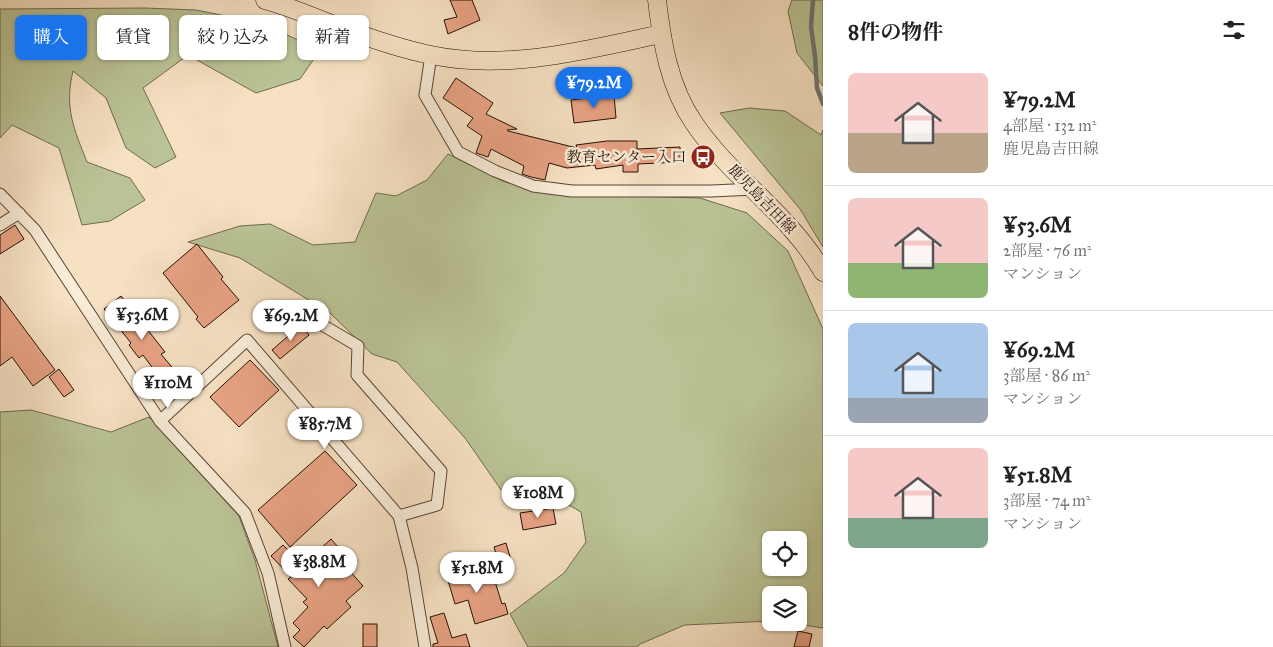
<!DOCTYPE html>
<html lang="ja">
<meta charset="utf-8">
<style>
body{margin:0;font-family:"IM FELL Great Primer","Noto Serif JP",serif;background:#f2f2f2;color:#202124;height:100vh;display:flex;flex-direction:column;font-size:19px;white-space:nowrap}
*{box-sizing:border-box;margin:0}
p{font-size:16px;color:#757577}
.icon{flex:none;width:28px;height:28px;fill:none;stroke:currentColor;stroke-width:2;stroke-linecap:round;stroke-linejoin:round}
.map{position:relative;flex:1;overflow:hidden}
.details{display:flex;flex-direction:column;background:#fff;width:450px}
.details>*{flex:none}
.hud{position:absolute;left:15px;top:15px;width:475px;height:45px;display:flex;gap:10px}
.fabs{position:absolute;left:762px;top:531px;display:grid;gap:10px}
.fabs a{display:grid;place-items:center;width:45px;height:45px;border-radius:8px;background:#fff;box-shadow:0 1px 4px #0004;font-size:25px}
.price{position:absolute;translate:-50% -42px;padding:0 11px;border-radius:18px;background:#fff;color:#222;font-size:16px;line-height:32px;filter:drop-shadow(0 1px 2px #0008)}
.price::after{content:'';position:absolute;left:50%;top:30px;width:15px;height:11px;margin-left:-8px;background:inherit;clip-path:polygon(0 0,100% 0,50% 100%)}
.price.current{background:#1a73e8;color:#fff}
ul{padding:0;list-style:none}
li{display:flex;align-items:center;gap:15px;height:125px;padding:0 25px}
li+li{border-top:1px solid #e0e0e0}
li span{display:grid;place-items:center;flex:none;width:140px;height:100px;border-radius:8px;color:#555}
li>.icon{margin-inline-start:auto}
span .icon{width:60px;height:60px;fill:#fffc;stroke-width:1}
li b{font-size:21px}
h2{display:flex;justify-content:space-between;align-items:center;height:60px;padding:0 25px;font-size:21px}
.tag{padding:0 18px;border-radius:8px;background:#fff;box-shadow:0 1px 4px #0004;font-size:18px;line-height:45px}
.tag.current{background:#1a73e8;color:#fff}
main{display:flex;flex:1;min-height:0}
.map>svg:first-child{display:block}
.green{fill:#bac395;stroke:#706a4d;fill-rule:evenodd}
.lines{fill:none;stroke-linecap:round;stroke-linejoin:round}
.stream{stroke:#717675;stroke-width:4.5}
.building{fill:#e9a384;stroke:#261005}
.street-casing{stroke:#5a4434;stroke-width:13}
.primary-casing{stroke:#261005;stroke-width:19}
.street{stroke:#f9ecd8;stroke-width:11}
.primary{stroke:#f6e1c3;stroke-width:18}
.labels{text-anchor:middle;stroke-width:5;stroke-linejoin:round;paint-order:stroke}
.poi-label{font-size:15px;fill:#261005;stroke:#f9ecd8;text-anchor:end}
.street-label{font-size:15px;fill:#261005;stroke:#f9ecd8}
</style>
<main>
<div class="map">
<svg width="823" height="647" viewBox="0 0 823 647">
<rect width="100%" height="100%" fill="#f6e1c3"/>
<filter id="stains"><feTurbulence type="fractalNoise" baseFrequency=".004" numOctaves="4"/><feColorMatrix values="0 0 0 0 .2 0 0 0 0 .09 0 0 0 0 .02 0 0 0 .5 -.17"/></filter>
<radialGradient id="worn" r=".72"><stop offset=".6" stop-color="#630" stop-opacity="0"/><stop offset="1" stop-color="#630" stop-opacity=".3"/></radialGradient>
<g class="green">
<polygon points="792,0 823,0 823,86 797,53 788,11"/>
<path d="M 145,8 L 196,10 L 261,23 L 320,50 L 300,79 L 256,93 L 188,55 L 143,88 L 176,157 L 155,168 L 126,148 L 106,98 L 73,71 C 64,108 74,129 87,162 L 130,178 L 145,200 L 110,221 L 82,225 L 59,148 L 12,125 L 0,138 L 0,9 Z"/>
<polygon points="749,108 785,111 821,135 823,130 823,247 800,209 720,113"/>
<path d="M 448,154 L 503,181 L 545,193 L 700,198 L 747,213 L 788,251 L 823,329 L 823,628 L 791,623 L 799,622 L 799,595 L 771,595 L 771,621 L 685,625 L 640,644 L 637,647 L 528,647 L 510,614 L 564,573 L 586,542 L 581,512 L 567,504 L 530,491 L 504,494 L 465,438 L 397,362 L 372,354 L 330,313 L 240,258 L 188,242 L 240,226 L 270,224 L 313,245 L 355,242 L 376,193 L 396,196 L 427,180 ZM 771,540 L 799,540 L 799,568 L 771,568 Z"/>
<polygon points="31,410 111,432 149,417 239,516 255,560 278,647 0,647 0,412"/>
</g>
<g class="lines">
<polyline class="stream" points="813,0 811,27 815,56 817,88 823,104"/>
</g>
<g class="building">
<polygon points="450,0 472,0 480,20 448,34 444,20 457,17"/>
<polygon points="456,78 493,103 486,114 517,129 507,130 508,131 577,148 576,145 607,141 637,141 637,149 680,147 680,162 638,164 638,172 623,172 623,165 596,169 595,165 567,168 549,163 545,180 531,177 522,174 524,166 491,149 488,157 476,153 482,136 467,126 473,118 443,98"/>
<polygon points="614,95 616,118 574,123 571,100"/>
<polygon points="15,225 24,239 0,254 0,235"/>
<polygon points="197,244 223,277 221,279 239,300 204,328 196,319 198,317 163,273"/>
<polygon points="0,296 55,370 33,386 12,357 0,366"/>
<polygon points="121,296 165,352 161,354 180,377 167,388 164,385 163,386 154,376 157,374 143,355 139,358 129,345 131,343 104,309"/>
<polygon points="301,325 309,335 280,359 272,350"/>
<polygon points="250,360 279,390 239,427 210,397"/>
<polygon points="59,369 74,390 64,397 49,377"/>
<polygon points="325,451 357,485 290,547 258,510"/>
<polygon points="553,508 556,524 523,530 520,513"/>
<polygon points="331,539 345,555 340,560 363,586 346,601 351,607 327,629 324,626 304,647 293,637 300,630 293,623 308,607 303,602 307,599 288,579 291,577 271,556 283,545 303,565"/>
<polygon points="506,543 511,560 499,564 494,547"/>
<polygon points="456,564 460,578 479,572 481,579 493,575 502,604 505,603 508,614 475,624 468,600 455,604 444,567"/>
<polygon points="444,613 452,638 466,634 470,647 433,647 433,644 438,643 430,617"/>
<rect x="363" y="624" width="14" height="23"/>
<polygon points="798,631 812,634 809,647 794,647"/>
</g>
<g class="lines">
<defs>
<g id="street">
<polyline points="431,55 425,95 458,152 495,171 533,186 572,191 712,191 755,189"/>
<polyline points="0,194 35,230 160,421 245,513 268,573 285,647"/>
<polyline points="0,225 19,213"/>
<polyline points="302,313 358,346 357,375 441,471 437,505 399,516"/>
<polyline points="160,421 247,340 399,516 412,568 425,647"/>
</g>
<g id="primary">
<path d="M 265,0 C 291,7 315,18 340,27 C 369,38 401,49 431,55 C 507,71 587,50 661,34"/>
<path d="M 657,0 C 662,42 669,87 694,123 C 731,178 789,213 823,272"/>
</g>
</defs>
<use href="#street" class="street-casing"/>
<use href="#primary" class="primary-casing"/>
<use href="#street" class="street"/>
<use href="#primary" class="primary"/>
</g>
<defs>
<symbol id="bus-disc" viewBox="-11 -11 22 22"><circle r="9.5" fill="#8f2418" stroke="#f9ecd8"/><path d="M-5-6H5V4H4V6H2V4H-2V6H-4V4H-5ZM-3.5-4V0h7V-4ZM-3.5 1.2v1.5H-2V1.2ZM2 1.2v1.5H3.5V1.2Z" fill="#fff"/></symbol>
</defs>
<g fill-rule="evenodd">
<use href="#bus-disc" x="689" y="143" width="28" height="28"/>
</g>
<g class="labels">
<g class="poi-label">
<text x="686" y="162">教育センター入口</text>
</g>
<g class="street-label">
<text transform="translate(762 199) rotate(46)" y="5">鹿児島吉田線</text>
</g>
</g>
<rect width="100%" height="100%" filter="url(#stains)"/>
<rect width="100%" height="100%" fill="url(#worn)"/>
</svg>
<div class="fabs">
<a><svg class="icon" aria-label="locate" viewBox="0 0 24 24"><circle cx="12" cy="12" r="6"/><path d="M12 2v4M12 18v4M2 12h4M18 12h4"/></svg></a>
<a><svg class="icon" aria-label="layers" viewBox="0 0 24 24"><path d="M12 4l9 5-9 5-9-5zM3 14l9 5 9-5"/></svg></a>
</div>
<b class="price current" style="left:594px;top:109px">¥79.2M</b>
<b class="price" style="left:142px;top:341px">¥53.6M</b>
<b class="price" style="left:291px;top:342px">¥69.2M</b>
<b class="price" style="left:168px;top:409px">¥110M</b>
<b class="price" style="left:325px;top:450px">¥85.7M</b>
<b class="price" style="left:538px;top:519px">¥108M</b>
<b class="price" style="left:319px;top:588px">¥38.8M</b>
<b class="price" style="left:477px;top:594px">¥51.8M</b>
<div class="hud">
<a class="tag current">購入</a>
<a class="tag">賃貸</a>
<a class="tag">絞り込み</a>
<a class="tag">新着</a>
</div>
</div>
<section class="details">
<h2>8件の物件<svg class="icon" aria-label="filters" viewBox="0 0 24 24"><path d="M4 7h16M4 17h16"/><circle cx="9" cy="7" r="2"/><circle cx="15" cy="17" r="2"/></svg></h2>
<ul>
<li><span style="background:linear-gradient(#f6c9c9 60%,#b9a48a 0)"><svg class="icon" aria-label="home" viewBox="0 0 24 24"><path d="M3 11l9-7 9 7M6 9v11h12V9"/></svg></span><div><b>¥79.2M</b><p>4部屋 · 132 m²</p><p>鹿児島吉田線</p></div></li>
<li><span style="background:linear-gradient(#f6c9c9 65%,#8fb573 0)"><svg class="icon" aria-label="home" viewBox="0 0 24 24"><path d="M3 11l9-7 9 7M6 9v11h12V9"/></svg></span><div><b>¥53.6M</b><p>2部屋 · 76 m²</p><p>マンション</p></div></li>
<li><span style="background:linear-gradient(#a9c7e8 75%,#9aa5b1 0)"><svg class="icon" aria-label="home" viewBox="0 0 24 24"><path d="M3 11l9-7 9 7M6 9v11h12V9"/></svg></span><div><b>¥69.2M</b><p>3部屋 · 86 m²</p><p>マンション</p></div></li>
<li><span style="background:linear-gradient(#f6c9c9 70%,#7fa58c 0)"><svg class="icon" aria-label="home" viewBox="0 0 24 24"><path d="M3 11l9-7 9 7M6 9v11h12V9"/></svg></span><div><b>¥51.8M</b><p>3部屋 · 74 m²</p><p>マンション</p></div></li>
</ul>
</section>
</main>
